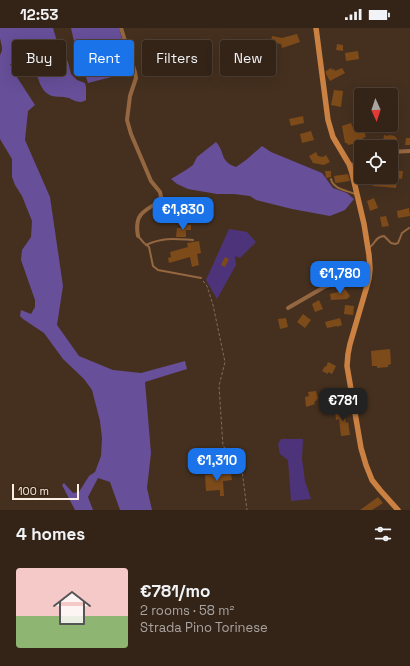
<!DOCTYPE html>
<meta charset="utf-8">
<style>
body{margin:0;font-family:"Space Grotesk",sans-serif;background:#3c2c20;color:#f1f3f6;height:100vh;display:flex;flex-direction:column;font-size:15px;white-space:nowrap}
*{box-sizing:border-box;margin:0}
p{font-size:13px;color:#a9a4a1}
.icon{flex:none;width:22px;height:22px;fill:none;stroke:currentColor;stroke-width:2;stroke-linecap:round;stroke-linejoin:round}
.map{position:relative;height:482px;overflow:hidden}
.drawer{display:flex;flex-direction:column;background:#342417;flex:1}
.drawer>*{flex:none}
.hud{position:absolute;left:12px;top:12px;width:386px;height:36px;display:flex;gap:8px}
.needle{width:26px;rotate:177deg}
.buttons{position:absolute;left:354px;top:60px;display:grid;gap:8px}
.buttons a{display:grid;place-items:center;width:44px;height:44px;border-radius:4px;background:#342417;box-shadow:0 4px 16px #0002,0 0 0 1px #4e4136;font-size:20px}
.scale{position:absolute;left:12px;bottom:10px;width:67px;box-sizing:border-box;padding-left:4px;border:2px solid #fbeee3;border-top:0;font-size:11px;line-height:14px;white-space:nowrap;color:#fbeee3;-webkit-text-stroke:3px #3a2615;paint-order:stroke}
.price{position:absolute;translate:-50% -34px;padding:0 9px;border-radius:8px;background:#1a73e8;color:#fff;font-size:13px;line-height:26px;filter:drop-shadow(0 1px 2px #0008)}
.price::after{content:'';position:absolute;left:50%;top:24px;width:12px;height:9px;margin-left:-6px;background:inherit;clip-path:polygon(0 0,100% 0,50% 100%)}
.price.selected{background:#222;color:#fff}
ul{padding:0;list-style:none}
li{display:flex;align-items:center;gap:12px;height:100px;padding:0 16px}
li span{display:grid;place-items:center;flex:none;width:112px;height:80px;border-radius:4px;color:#555}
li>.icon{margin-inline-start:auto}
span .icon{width:48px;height:48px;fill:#fffc;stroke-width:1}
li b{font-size:17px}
h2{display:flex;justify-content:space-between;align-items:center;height:48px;padding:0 16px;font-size:17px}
.pill{padding:0 14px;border-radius:4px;background:#342417;box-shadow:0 4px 16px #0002,0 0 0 1px #4e4136;font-size:14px;line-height:36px}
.pill.selected{background:#1a73e8;color:#fff}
.status{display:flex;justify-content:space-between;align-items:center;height:28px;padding:0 20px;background:#342417;direction:ltr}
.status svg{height:11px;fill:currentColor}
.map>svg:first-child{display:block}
.green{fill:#4d347a}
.forest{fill:#674f99}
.building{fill:#7d4a19}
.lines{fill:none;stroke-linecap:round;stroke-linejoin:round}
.path{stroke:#7e6c5d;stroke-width:1;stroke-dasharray:3 2;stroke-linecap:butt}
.lane{stroke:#956741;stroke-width:2}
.street{stroke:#956741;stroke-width:4}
.secondary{stroke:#ca8141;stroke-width:5.5}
</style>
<div class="status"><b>12:53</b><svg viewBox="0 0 49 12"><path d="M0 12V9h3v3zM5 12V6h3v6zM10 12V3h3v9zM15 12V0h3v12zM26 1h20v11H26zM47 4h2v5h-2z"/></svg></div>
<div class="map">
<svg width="410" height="482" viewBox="0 0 410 482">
<rect width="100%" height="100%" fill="#45301f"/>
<g class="green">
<polygon points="229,201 247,204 256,214 240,230 235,228 236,237 217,271 206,252"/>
<polygon points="281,411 303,411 302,431 305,453 311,471 291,473 288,432 280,426 278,416"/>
</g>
<g class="forest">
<path d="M 0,0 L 53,0 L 59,20 L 68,34 L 71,46 L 77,52 L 85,55 L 86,59 L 86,72 C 80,76 75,73 69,70 C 62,68 53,70 48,66 C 42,62 40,56 38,50 C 36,45 24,35 19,34 C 16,33 13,35 10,36 L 13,43 L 35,77 L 28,83 L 25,112 L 50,169 L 63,258 L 57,297 L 79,328 L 113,342 L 141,345 L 185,333 L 187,341 L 145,354 L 151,425 L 147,460 L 152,482 L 120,482 L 110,454 L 98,450 L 88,469 L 93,482 L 75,482 L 62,457 L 64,455 L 73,465 L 79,464 L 89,448 L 95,444 L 101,428 L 102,410 L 100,393 L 92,362 L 84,351 L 63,331 L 44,305 L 23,291 L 20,288 L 21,282 L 31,286 L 35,279 L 35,272 L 21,232 L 22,222 L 31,209 L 32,193 L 22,168 L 15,157 L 12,149 L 12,131 L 0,111 L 0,27 C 4,21 1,17 0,10 C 0,7 0,3 0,0 Z"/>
<polygon points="71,0 119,0 131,44 88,55 75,18"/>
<path d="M 216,114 C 226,125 219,133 236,139 L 246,132 L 262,118 L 271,124 L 322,145 L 333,160 L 347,165 L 354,171 L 345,182 L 330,188 L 292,181 L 256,172 L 250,168 L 234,166 L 217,166 L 188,161 L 177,156 L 171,151 L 186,142 L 193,137 L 197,129 Z"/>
</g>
<g class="building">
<polygon points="297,6 300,14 282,20 281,16 271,14 272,8 282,10"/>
<polygon points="337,16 343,17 343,23 336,22"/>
<polygon points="358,23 359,31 346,33 345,25"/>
<polygon points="331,40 332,42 334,41 335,43 342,40 345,45 330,53 326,46 326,43"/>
<polygon points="334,62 343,63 341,79 331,77"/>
<polygon points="303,88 304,95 291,98 289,91"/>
<polygon points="351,95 353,100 359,99 364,103 366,109 363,110 364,114 348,117 347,115 345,115 342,98"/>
<polygon points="311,103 314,112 302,115 300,106"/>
<polygon points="384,107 388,108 389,107 395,108 395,109 397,110 396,117 383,114"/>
<polygon points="406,110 410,110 410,117 405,117"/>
<polygon points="361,121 361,132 356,133 356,130 355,130 354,122"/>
<polygon points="316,124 318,128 323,129 326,127 330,134 324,137 313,135 309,128"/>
<polygon points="325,143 331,143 331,149 326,150"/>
<polygon points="398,143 403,143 402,151 397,150"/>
<polygon points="348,146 350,153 336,155 335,154 334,148"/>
<polygon points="373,150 397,152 396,160 373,158"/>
<polygon points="374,170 378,180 370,183 367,173"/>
<polygon points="409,180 410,188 398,190 397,183"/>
<polygon points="386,188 389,198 382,199 380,189"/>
<polygon points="181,196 191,197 191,202 186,202 186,209 176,209 177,200 181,200"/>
<polygon points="199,213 201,225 197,226 199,237 192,239 190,229 169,235 168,230 171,229 170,224 188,219 187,215"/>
<polygon points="225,229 229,231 225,239 221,237"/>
<polygon points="344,260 350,268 347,271 331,272 330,266 338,264"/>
<polygon points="319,272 323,281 315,284 312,276"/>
<polygon points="345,277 354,278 353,287 344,286"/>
<polygon points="303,286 311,292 305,300 297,294"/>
<polygon points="286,290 288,299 280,301 278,291"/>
<polygon points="340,290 342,297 337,299 337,298 327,300 325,294"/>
<polygon points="390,321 391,336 388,337 388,339 377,340 377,338 372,338 371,323"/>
<polygon points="328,334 336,338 332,346 328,344 328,346 322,343 325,338 326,339"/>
<polygon points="337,361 339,369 333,371 331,363"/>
<polygon points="316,363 318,371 316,372 316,373 314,374 315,376 306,379 305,369 309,368 308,364"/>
<polygon points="344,379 346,395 348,394 350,407 341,408 339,391 336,392 335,383 338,383 337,380"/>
<polygon points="222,445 222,446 231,446 232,452 223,453 224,468 220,468 220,462 206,463 205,447"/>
<polygon points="378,469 383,475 372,482 360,482"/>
</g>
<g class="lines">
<polyline class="path" points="203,253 207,258 213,277 225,334 219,358 223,418 241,434 247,482"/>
<g class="lane">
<path d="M 331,151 C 333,161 346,162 355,166"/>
<polyline points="138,208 144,215 149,219 153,238 158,242 201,250"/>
<path d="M 146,217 C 164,209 175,211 193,212"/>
<path d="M 369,220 C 376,215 375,209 384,208 L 391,215 L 395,216 L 398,215 L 402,205 L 409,200"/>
</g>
<g class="street">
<path d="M 121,0 L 135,44 L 136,50 L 130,68 L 127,92 L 131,106 L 151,153 L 160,164 L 161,169 L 159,174 C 143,183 134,187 138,208"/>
<polyline points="391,124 410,123"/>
<polyline points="349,136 361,139"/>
<polyline points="288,280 326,258 346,253 369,251"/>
</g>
<polyline class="secondary" points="316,0 328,92 333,109 349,136 352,145 364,196 369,227 370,241 369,251 350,316 348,326 347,338 361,420 366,437 372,452 380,462 398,482"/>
</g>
</svg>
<div class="buttons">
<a><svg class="needle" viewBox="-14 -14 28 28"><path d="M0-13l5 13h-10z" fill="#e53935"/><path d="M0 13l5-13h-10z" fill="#a9a4a1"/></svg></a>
<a><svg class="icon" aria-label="locate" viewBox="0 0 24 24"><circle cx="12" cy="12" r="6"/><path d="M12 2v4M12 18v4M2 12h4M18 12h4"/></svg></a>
</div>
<div class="scale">100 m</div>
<b class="price" style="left:183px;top:203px">€1,830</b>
<b class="price" style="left:340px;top:267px">€1,780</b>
<b class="price selected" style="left:343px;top:394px">€781</b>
<b class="price" style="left:217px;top:454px">€1,310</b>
<div class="hud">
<a class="pill">Buy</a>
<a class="pill selected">Rent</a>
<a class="pill">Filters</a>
<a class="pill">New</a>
</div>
</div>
<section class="drawer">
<h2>4 homes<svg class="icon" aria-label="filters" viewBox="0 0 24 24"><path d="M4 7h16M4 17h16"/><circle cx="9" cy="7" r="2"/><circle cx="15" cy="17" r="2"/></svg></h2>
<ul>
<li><span style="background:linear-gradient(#f6c9c9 60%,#8fb573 0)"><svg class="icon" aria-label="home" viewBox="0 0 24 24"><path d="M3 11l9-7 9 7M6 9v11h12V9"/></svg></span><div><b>€781/mo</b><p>2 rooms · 58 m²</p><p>Strada Pino Torinese</p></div></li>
</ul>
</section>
